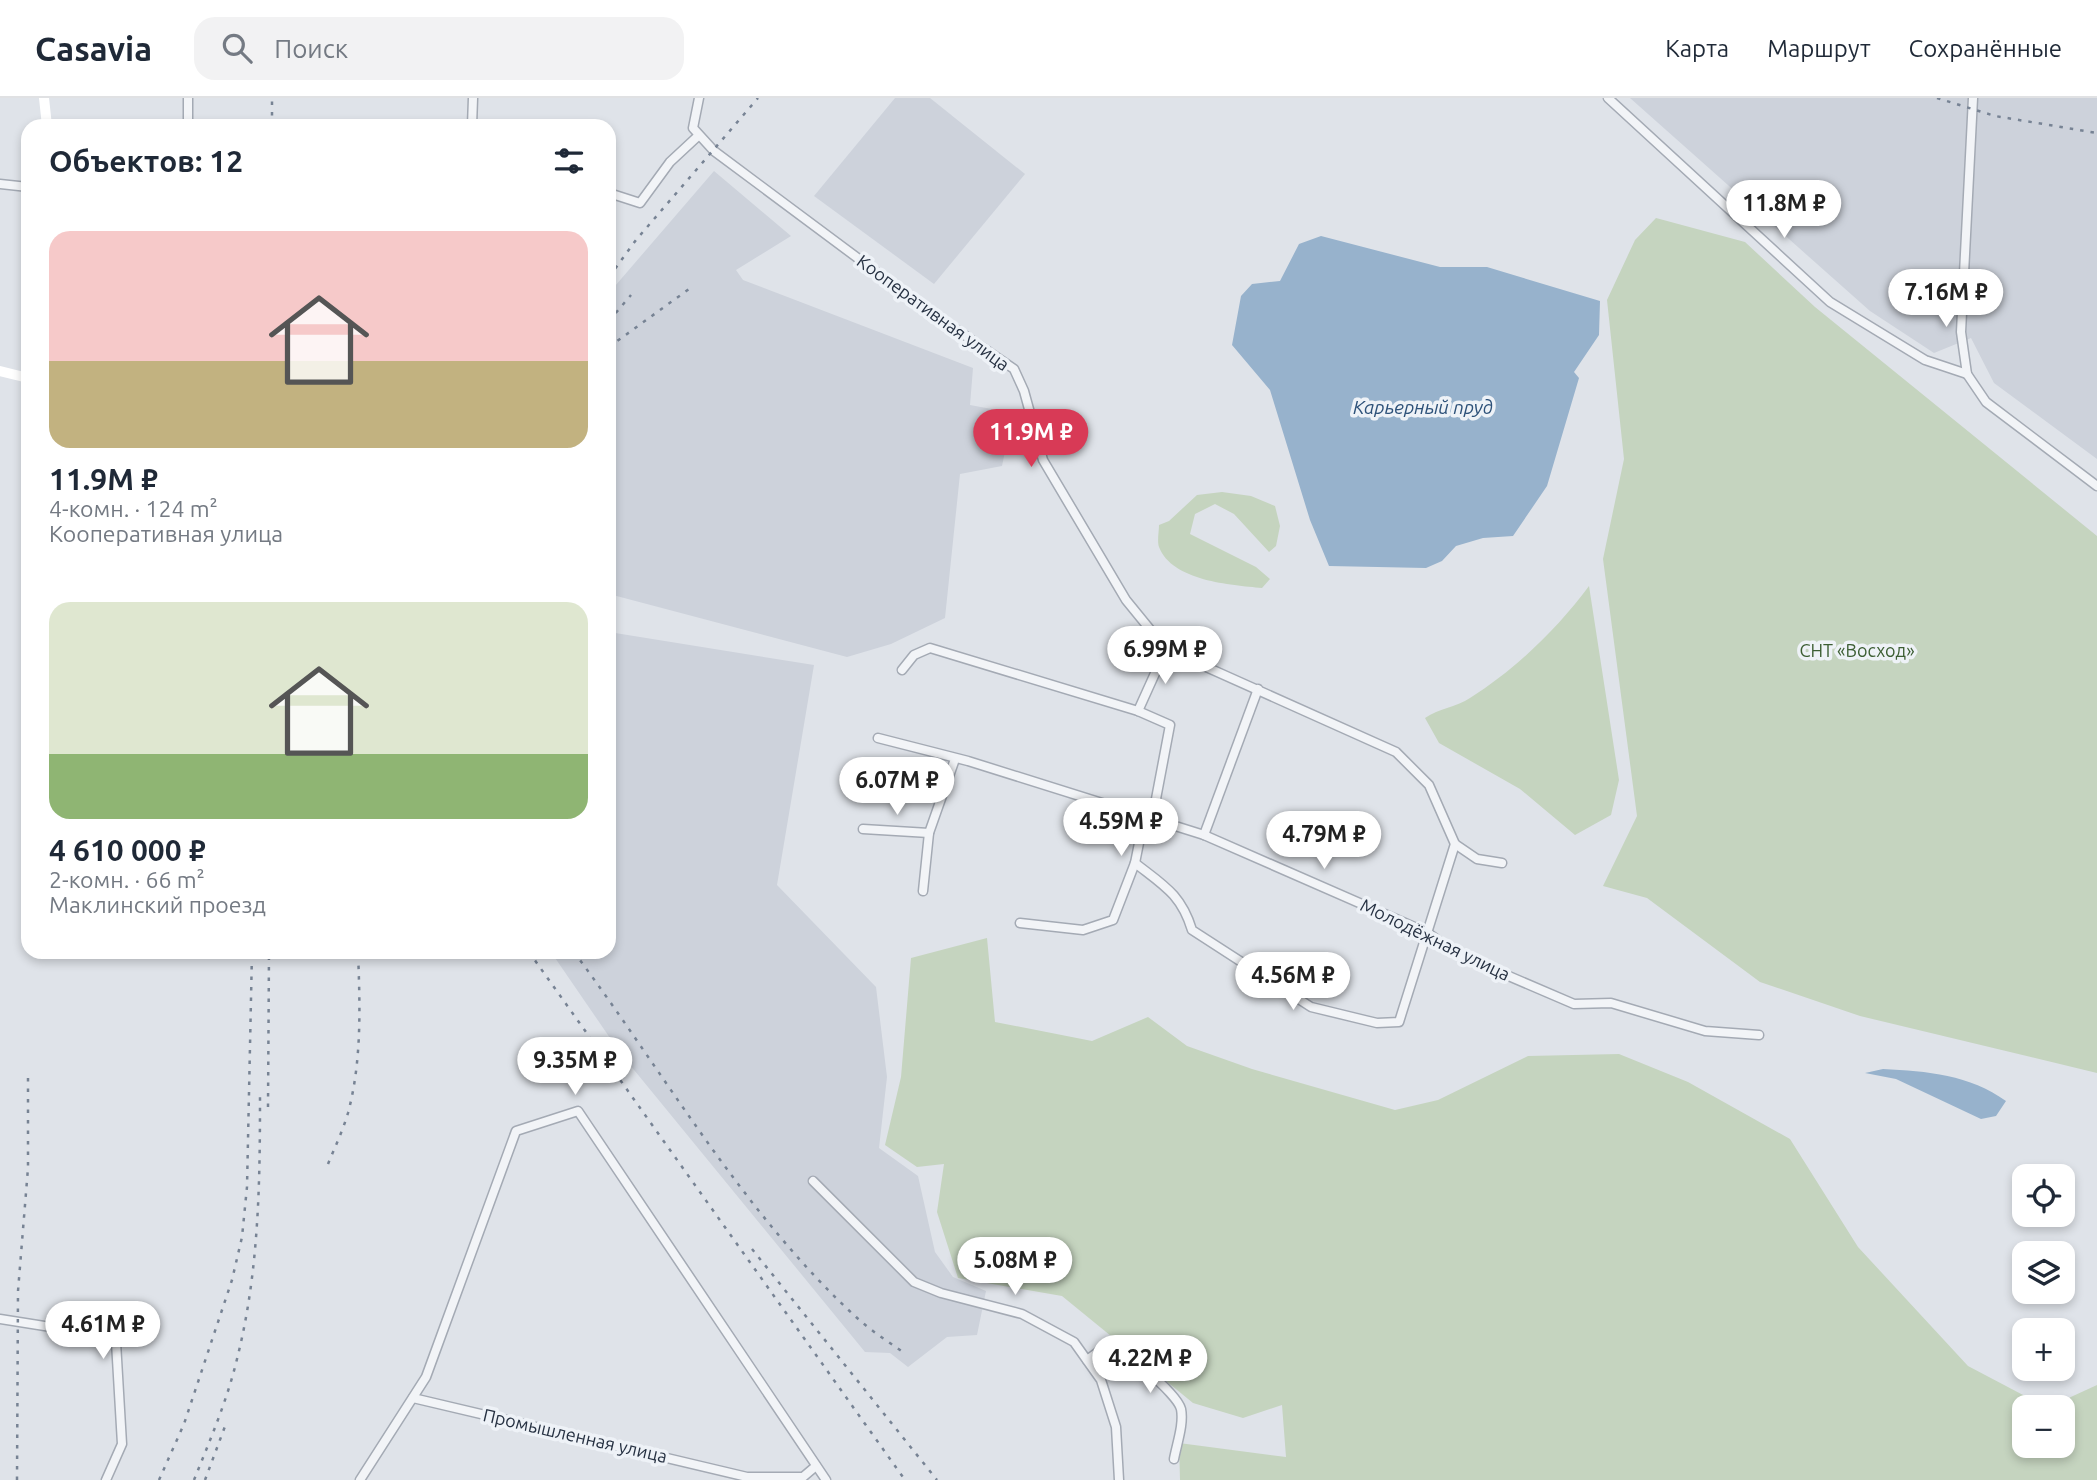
<!DOCTYPE html>
<html lang="ru">
<meta charset="utf-8">
<style>
body{margin:0;font-family:Ubuntu,sans-serif;background:#f2f2f3;color:#1f2937;height:100vh;display:flex;flex-direction:column;font-size:26px;white-space:nowrap}
*{box-sizing:border-box;margin:0}
p{font-size:23px;color:#747a83}
.icon{flex:none;width:38px;height:38px;fill:none;stroke:currentColor;stroke-width:2;stroke-linecap:round;stroke-linejoin:round}
.map{position:relative;flex:1;overflow:hidden}
.side{position:absolute;left:21px;top:21px;width:595px;height:840px;display:flex;flex-direction:column;background:#fff;border-radius:21px;box-shadow:0 4px 10px #0003}
.side>*{flex:none}
.fabs{position:absolute;left:2012px;top:1066px;display:grid;gap:14px}
.fabs a{display:grid;place-items:center;width:63px;height:63px;border-radius:14px;background:#fff;box-shadow:0 4px 10px #0003;font-size:35px}
.price{position:absolute;translate:-50% -60px;padding:0 16px;border-radius:24px;background:#fff;color:#222;font-size:23px;line-height:46px;filter:drop-shadow(0 2px 4px #0008)}
.price::after{content:'';position:absolute;left:50%;top:42px;width:21px;height:16px;margin-left:-10px;background:inherit;clip-path:polygon(0 0,100% 0,50% 100%)}
.price.selected{background:#d83a56;color:#fff}
ul{padding:0;list-style:none}
li{display:grid;align-content:center;gap:14px;height:371px;padding:0 28px}
li span{display:grid;place-items:center;height:217px;border-radius:21px;color:#555}
li>.icon{margin-inline-start:auto}
span .icon{width:126px;height:126px;fill:#fffc;stroke-width:1}
li b{font-size:30px}
h2{display:flex;justify-content:space-between;align-items:center;height:84px;padding:0 28px;font-size:30px}
header{display:flex;align-items:center;gap:42px;box-sizing:border-box;height:98px;padding:0 35px;background:#fff;border-bottom:2px solid #e0e1e3}
header strong{font-size:33px}
nav{display:flex;gap:38px;margin-inline-start:auto;font-size:24px}
.search{width:490px;height:63px;background:#f2f2f3;display:flex;align-items:center;gap:18px;box-sizing:border-box;padding:0 24px;border-radius:21px;color:#747a83;font-size:26px}
.map>svg:first-child{display:block}
.built{fill:#cdd2db}
.green{fill:#c5d4bf}
.water{fill:#97b2cc}
.lines{fill:none;stroke-linecap:round;stroke-linejoin:round}
.minor-casing{stroke:#a4aab4;stroke-width:11}
.minor{stroke:#f2f4f7;stroke-width:8}
.secondary{stroke:#fff;stroke-width:10}
.rail{stroke:#778394;stroke-width:2.5;stroke-dasharray:3.5 7;stroke-linecap:butt}
.labels{text-anchor:middle;stroke-width:7;stroke-linejoin:round;paint-order:stroke}
.street-label{font-size:18px;fill:#263142;stroke:#eef2f7}
.park-label{font-size:18px;fill:#3c5e33;stroke:#eef2f7}
.water-label{font-size:19px;font-style:italic;fill:#2d5179;stroke:#eef2f7}
</style>
<header>
<strong>Casavia</strong>
<div class="search"><svg class="icon" aria-label="search" viewBox="0 0 24 24"><circle cx="10" cy="10" r="6"/><path d="M15 15l6 6"/></svg>Поиск</div>
<nav><a>Карта</a><a>Маршрут</a><a>Сохранённые</a></nav>
</header>
<div class="map">
<svg width="2097" height="1382" viewBox="0 0 2097 1382">
<rect width="100%" height="100%" fill="#dfe3e9"/>
<g class="built">
<polygon points="895,0 930,0 1025,76 934,186 814,98"/>
<polygon points="1630,0 2097,0 2097,361 1994,285 1971,240 1934,255 1870,213"/>
<polygon points="714,73 791,138 736,172 743,182 973,270 970,307 1013,315 1002,368 960,376 945,520 891,546 847,559 609,496 609,195"/>
<polygon points="609,534 814,567 777,787 876,889 887,979 879,1050 918,1078 935,1154 953,1179 986,1193 977,1237 947,1239 908,1269 890,1255 865,1254 621,956 551,854 609,854"/>
</g>
<g class="green">
<polygon points="1656,120 1745,144 1815,209 2097,438 2097,975 1860,918 1760,884 1647,800 1603,788 1637,718 1603,461 1624,361 1607,202 1635,142"/>
<path d="M 1222,394 L 1251,398 L 1275,408 L 1280,428 L 1276,448 L 1269,454 L 1234,416 L 1215,406 L 1195,416 L 1190,436 L 1256,469 L 1270,481 L 1262,490 C 1231,487 1172,483 1159,449 C 1157,443 1159,433 1159,427 L 1169,423 L 1197,397 Z"/>
<path d="M 1589,488 L 1619,682 L 1611,717 L 1575,737 L 1520,691 L 1439,645 L 1425,620 C 1439,610 1457,609 1470,600 C 1515,572 1558,530 1589,488 Z"/>
<polygon points="987,840 995,924 1092,943 1148,919 1187,948 1252,971 1395,1012 1438,1002 1528,958 1619,956 1688,984 1790,1041 1858,1149 1968,1268 2046,1309 2025,1309 2025,1348 2063,1348 2063,1309 2049,1309 2097,1287 2097,1382 1180,1382 1179,1345 1286,1359 1282,1307 1243,1320 1193,1305 1062,1198 958,1180 937,1114 944,1066 917,1069 885,1047 901,979 911,860"/>
</g>
<g class="water">
<polygon points="1321,138 1440,169 1487,169 1600,203 1599,237 1574,274 1579,280 1547,388 1513,438 1483,440 1456,448 1442,463 1426,470 1329,468 1310,422 1270,292 1232,247 1241,198 1252,186 1280,183 1299,146"/>
<path d="M 1883,971 C 1927,973 1970,977 2006,1003 L 1996,1018 L 1981,1021 L 1896,981 L 1865,975 Z"/>
</g>
<g class="lines">
<defs>
<g id="minor">
<polyline points="699,0 693,30 714,53 922,208 1014,271 1024,293 1043,362 1126,502 1166,551 1396,654 1429,687 1455,746 1477,761 1502,765"/>
<polyline points="1608,0 1830,204 1925,262 1967,276"/>
<polyline points="1973,0 1961,234 1967,276 1986,304 2097,388"/>
<polyline points="188,28 188,0"/>
<polyline points="472,28 473,0"/>
<polyline points="0,86 28,89"/>
<polyline points="609,95 640,105 670,64 698,38"/>
<polyline points="902,572 914,557 930,550 1138,613 1170,627 1152,722 1143,725 1135,765 1113,822 1083,832 1020,825"/>
<polyline points="1138,613 1166,551"/>
<polyline points="878,640 968,663 1204,737 1428,835 1455,855 1574,906 1611,905 1705,933 1759,937"/>
<polyline points="863,731 929,735"/>
<polyline points="1204,737 1258,591"/>
<path d="M 1135,765 C 1163,787 1181,796 1192,832 L 1311,909 L 1377,925 L 1399,924 L 1455,746"/>
<polyline points="923,793 929,735 955,661"/>
<polyline points="813,1083 914,1184 941,1195 1022,1216 1074,1244 1101,1282 1116,1329 1119,1382"/>
<polyline points="0,1221 101,1237 116,1244 122,1346 106,1382"/>
<path d="M 1087,1262 L 1105,1249 C 1121,1248 1177,1295 1181,1311 C 1184,1326 1177,1345 1174,1361"/>
<polyline points="413,1300 747,1379 803,1379 816,1368"/>
<polyline points="360,1382 426,1279 516,1033 578,1013 826,1382"/>
</g>
</defs>
<use href="#minor" class="minor-casing"/>
<use href="#minor" class="minor"/>
<g class="secondary">
<polyline points="44,0 47,28"/>
<polyline points="0,273 28,280"/>
</g>
<g class="rail">
<polyline points="1937,0 1995,18 2097,35"/>
<polyline points="272,28 272,0"/>
<polyline points="609,179 636,142 758,0"/>
<polyline points="609,223 631,197"/>
<polyline points="609,249 689,191"/>
<polyline points="529,854 905,1382"/>
<path d="M 574,854 C 665,976 743,1115 856,1219 C 870,1232 887,1243 903,1254"/>
<polyline points="268,1009 269,854"/>
<path d="M 328,1066 C 335,1049 343,1032 348,1015 C 362,963 360,907 358,854"/>
<polyline points="752,1151 937,1382"/>
<polyline points="17,1382 18,1193 28,1070 28,975"/>
<polyline points="159,1382 184,1326 232,1182 242,1139 247,1089 252,854"/>
<path d="M 194,1382 C 210,1342 227,1303 237,1261 C 259,1174 260,1085 260,996"/>
<polyline points="205,1382 227,1323"/>
</g>
</g>
<g class="labels">
<g class="street-label">
<text transform="translate(933 215) rotate(36)" y="6">Кооперативная улица</text>
<text transform="translate(1435 842) rotate(26)" y="6">Молодёжная улица</text>
<text transform="translate(575 1338) rotate(13)" y="6">Промышленная улица</text>
</g>
<g class="park-label">
<text x="1857" y="559">СНТ «Восход»</text>
</g>
<g class="water-label">
<text x="1423" y="316">Карьерный пруд</text>
</g>
</g>
</svg>
<div class="fabs">
<a><svg class="icon" aria-label="locate" viewBox="0 0 24 24"><circle cx="12" cy="12" r="6"/><path d="M12 2v4M12 18v4M2 12h4M18 12h4"/></svg></a>
<a><svg class="icon" aria-label="layers" viewBox="0 0 24 24"><path d="M12 4l9 5-9 5-9-5zM3 14l9 5 9-5"/></svg></a>
<a>+</a>
<a>−</a>
</div>
<b class="price" style="left:1784px;top:142px">11.8M ₽</b>
<b class="price" style="left:1946px;top:231px">7.16M ₽</b>
<b class="price selected" style="left:1031px;top:371px">11.9M ₽</b>
<b class="price" style="left:1165px;top:588px">6.99M ₽</b>
<b class="price" style="left:897px;top:719px">6.07M ₽</b>
<b class="price" style="left:1121px;top:760px">4.59M ₽</b>
<b class="price" style="left:1324px;top:773px">4.79M ₽</b>
<b class="price" style="left:1293px;top:914px">4.56M ₽</b>
<b class="price" style="left:575px;top:999px">9.35M ₽</b>
<b class="price" style="left:1015px;top:1199px">5.08M ₽</b>
<b class="price" style="left:103px;top:1263px">4.61M ₽</b>
<b class="price" style="left:1150px;top:1297px">4.22M ₽</b>
<section class="side">
<h2>Объектов: 12<svg class="icon" aria-label="filters" viewBox="0 0 24 24"><path d="M4 7h16M4 17h16"/><circle cx="9" cy="7" r="2"/><circle cx="15" cy="17" r="2"/></svg></h2>
<ul>
<li><span style="background:linear-gradient(#f6c9c9 60%,#c2b280 0)"><svg class="icon" aria-label="home" viewBox="0 0 24 24"><path d="M3 11l9-7 9 7M6 9v11h12V9"/></svg></span><div><b>11.9M ₽</b><p>4-комн. · 124 m²</p><p>Кооперативная улица</p></div></li>
<li><span style="background:linear-gradient(#dfe7d0 70%,#8fb573 0)"><svg class="icon" aria-label="home" viewBox="0 0 24 24"><path d="M3 11l9-7 9 7M6 9v11h12V9"/></svg></span><div><b>4 610 000 ₽</b><p>2-комн. · 66 m²</p><p>Маклинский проезд</p></div></li>
</ul>
</section>
</div>
